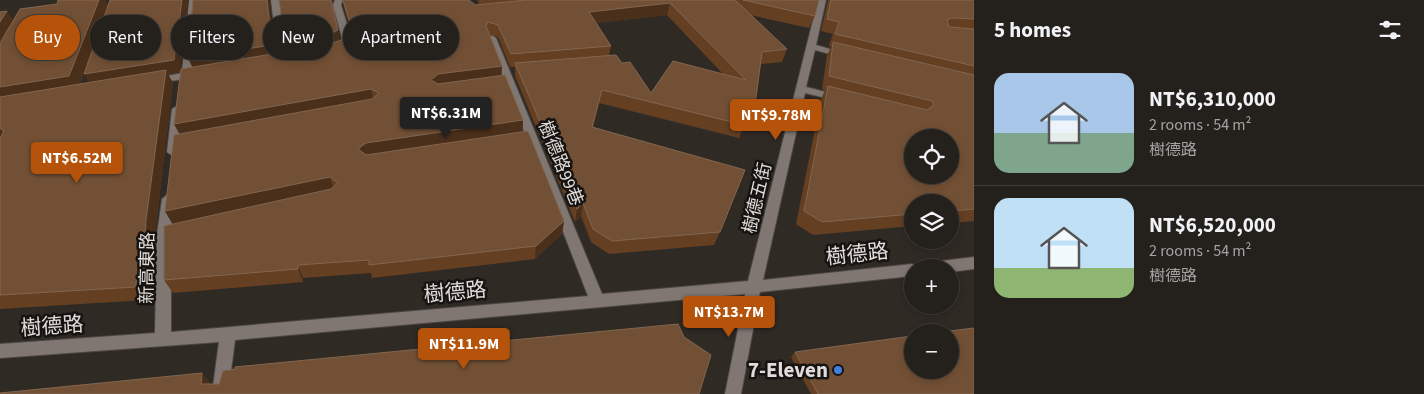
<!DOCTYPE html>
<meta charset="utf-8">
<style>
body{margin:0;font-family:"Source Sans 3","Noto Sans TC",sans-serif;background:#2c2825;color:#f1f3f6;height:100vh;display:flex;flex-direction:column;font-size:19px;white-space:nowrap}
*{box-sizing:border-box;margin:0}
p{font-size:16px;color:#a3a3a3}
.icon{flex:none;width:28px;height:28px;fill:none;stroke:currentColor;stroke-width:2;stroke-linecap:round;stroke-linejoin:round}
.map{position:relative;flex:1;overflow:hidden}
.drawer{display:flex;flex-direction:column;background:#24201c;width:450px}
.drawer>*{flex:none}
.hud{position:absolute;left:15px;top:15px;width:475px;height:45px;display:flex;gap:10px}
.tools{position:absolute;left:904px;top:129px;display:grid;gap:10px}
.tools a{display:grid;place-items:center;width:55px;height:55px;border-radius:50%;background:#24201c;box-shadow:0 2px 8px #0003,0 0 0 1px #413e3b;font-size:25px}
.price{position:absolute;translate:-50% -42px;padding:0 11px;border-radius:5px;background:#b45309;color:#fff;font-size:16px;line-height:32px;filter:drop-shadow(0 1px 2px #0008)}
.price::after{content:'';position:absolute;left:50%;top:30px;width:15px;height:11px;margin-left:-8px;background:inherit;clip-path:polygon(0 0,100% 0,50% 100%)}
.price.on{background:#222;color:#fff}
ul{padding:0;list-style:none}
li{display:flex;align-items:center;gap:15px;height:125px;padding:0 20px}
li+li{border-top:1px solid #413e3b}
li span{display:grid;place-items:center;flex:none;width:140px;height:100px;border-radius:15px;color:#555}
li>.icon{margin-inline-start:auto}
span .icon{width:60px;height:60px;fill:#fffc;stroke-width:1}
li b{font-size:21px}
h2{display:flex;justify-content:space-between;align-items:center;height:60px;padding:0 20px;font-size:21px}
.chip{padding:0 18px;border-radius:22px;background:#24201c;box-shadow:0 2px 8px #0003,0 0 0 1px #413e3b;font-size:18px;line-height:45px}
.chip.on{background:#b45309;color:#fff}
main{display:flex;flex:1;min-height:0}
.map>svg:first-child{display:block}
.lines{fill:none;stroke-linecap:round;stroke-linejoin:round}
.minor-casing{stroke:#4c4743;stroke-width:2}
.minor{fill:#807772;fill-rule:evenodd}
.wall{fill:#643f22;fill-rule:evenodd}
.shaded-wall{fill:#4a2f1b}
.building{fill:#725035;stroke:#83664f;fill-rule:evenodd}
.shop-dot{fill:#3f7fe0;stroke:#161311;stroke-width:2}
.labels{text-anchor:middle;stroke-width:5;stroke-linejoin:round;paint-order:stroke}
.street-label{font-size:18px;fill:#e1dcd9;stroke:#161311}
.near-street-label{font-size:21px;fill:#e1dcd9;stroke:#161311}
.near-poi-label{font-size:21px;font-weight:bold;fill:#e1dcd9;stroke:#161311;text-anchor:end}
</style>
<main>
<div class="map">
<svg width="974" height="394" viewBox="0 0 974 394">
<rect width="100%" height="100%" fill="#302a25"/>
<g class="lines">
<defs>
<g id="minor">
<polygon points="189,0 197,0 192,72 200,74 187,79 152,83 152,79 182,73"/>
<polygon points="271,0 279,0 288,60 283,63 278,60"/>
<polygon points="335,0 343,0 341,5 353,43 340,52 335,49 343,42 333,5"/>
<polygon points="818,0 826,0 816,45 850,55 845,58 815,50 806,87 842,96 843,98 838,101 805,93 763,280 912,264 918,268 912,268 912,276 760,292 741,394 725,394 745,294 235,340 228,394 212,394 219,342 0,358 0,344 155,333 157,234 162,199 168,194 174,199 171,234 171,332 588,296 488,38 492,35 496,38 602,294 748,281"/>
<polygon points="177,106 182,109 179,152 173,156 167,152 172,109"/>
<polygon points="974,257 974,269 950,272 950,268 926,268 928,264 933,262"/>
</g>
</defs>
<use href="#minor" class="minor-casing"/>
<use href="#minor" class="minor"/>
</g>
<g class="wall">
<path d="M 58,0 L 105,0 L 108,6 L 180,72 L 168,74 L 173,83 L 155,234 L 154,294 L 147,295 L 146,300 L 0,309 L 0,12 L 7,11 L 13,21 L 57,4 ZM 105,14 L 89,82 L 80,84 Z"/>
<path d="M 193,0 L 269,0 L 275,54 L 288,52 L 333,0 L 332,4 L 340,41 L 344,39 L 351,31 L 342,0 L 469,0 L 475,5 L 479,5 L 478,0 L 819,0 L 815,16 L 809,28 L 750,15 L 787,49 L 782,62 L 761,64 L 756,97 L 739,138 L 599,103 L 593,128 L 720,232 L 714,245 L 609,254 L 591,242 L 581,216 L 575,222 L 515,76 L 515,67 L 510,67 L 498,37 L 490,35 L 502,66 L 501,76 L 523,120 L 523,132 L 564,221 L 562,234 L 535,259 L 372,278 L 371,273 L 303,278 L 303,282 L 173,293 L 164,280 L 173,224 L 165,211 L 180,134 L 174,124 L 192,67 ZM 667,15 L 723,74 L 651,93 L 622,63 L 609,56 L 611,46 L 596,23 Z"/>
<polygon points="828,0 974,0 974,221 950,223 950,202 912,202 912,226 813,235 796,224 821,99 825,90 822,89 827,55 831,47 829,46 833,34 821,31"/>
<polygon points="795,352 974,394 811,394 791,357"/>
</g>
<g class="shaded-wall">
<polygon points="99,0 105,0 108,6 78,89 0,102 0,87"/>
<polygon points="182,0 189,0 180,72 168,74 173,83 155,234 154,294 144,281 92,87 84,74"/>
<polygon points="267,0 269,0 276,57 194,71 188,58"/>
<polygon points="670,3 667,15 587,24 589,12"/>
<polygon points="7,11 15,24 0,48 0,22"/>
<polygon points="338,30 341,42 289,55 285,42"/>
<polygon points="502,66 501,78 439,87 431,80 438,74"/>
<polygon points="371,89 374,102 181,137 174,124"/>
<polygon points="602,90 599,103 589,140 592,127"/>
<polygon points="523,120 522,133 369,156 358,149 366,143"/>
<polygon points="0,129 8,138 0,143"/>
<polygon points="330,177 334,190 173,225 165,211"/>
<polygon points="583,203 581,216 575,222 577,209"/>
<polygon points="564,221 562,234 535,259 536,246"/>
<polygon points="298,265 303,278 303,282 298,269"/>
<polygon points="136,282 147,295 146,300 136,287"/>
<polygon points="202,373 211,384 201,384"/>
</g>
<g class="building">
<polygon points="58,0 99,0 69,76 0,87 0,43 20,9 57,4"/>
<polygon points="110,0 182,0 174,60 84,74"/>
<polygon points="193,0 267,0 272,45 188,58"/>
<polygon points="279,0 331,0 338,30 324,37 285,42"/>
<polygon points="343,0 469,0 475,5 527,0 735,0 787,49 762,52 756,97 744,125 602,90 592,127 745,170 720,232 612,241 593,229 583,203 577,209 515,63 616,55 622,63 630,62 651,93 673,61 746,80 670,3 589,12 611,46 511,54 498,25 488,22 486,26 502,66 438,74 431,80 438,84 505,75 523,120 366,143 358,149 366,155 528,131 564,221 536,246 369,265 369,260 298,265 298,269 164,280 164,226 331,189 338,183 330,177 165,211 174,135 372,99 379,93 371,89 174,124 181,69 327,45 344,39 352,30"/>
<polygon points="743,0 819,0 815,16"/>
<polygon points="831,0 974,0 974,19 952,18 947,20 949,27 974,29 974,66 835,34 839,22 827,19"/>
<polygon points="7,11 0,22 0,12"/>
<path d="M 833,42 L 974,75 L 974,209 L 950,211 L 950,202 L 912,202 L 912,214 L 822,222 L 804,211 L 828,86 L 927,110 L 934,105 L 932,101 L 829,76 ZM 912,138 L 950,138 L 950,175 L 912,175 Z"/>
<polygon points="166,70 146,220 144,281 136,282 136,287 0,295 0,138 4,131 0,128 0,97"/>
<polygon points="678,324 684,337 711,355 699,394 0,394 0,393 202,373 201,384 219,384 223,371 235,369 235,367"/>
<polygon points="974,328 974,394 818,394 795,352 912,336 912,370 950,370 950,332 941,332"/>
</g>
<circle class="shop-dot" cx="838" cy="370" r="5"/>
<g class="labels">
<g class="street-label">
<text transform="translate(561 163) rotate(68)" y="6">樹德路99巷</text>
<text transform="translate(757 198) rotate(-77)" y="6">樹德五街</text>
<text transform="translate(147 268) rotate(-89)" y="6">新高東路</text>
</g>
<g class="near-street-label">
<text transform="translate(857 254) rotate(-6)" y="7">樹德路</text>
<text transform="translate(455 292) rotate(-5)" y="7">樹德路</text>
<text transform="translate(52 326) rotate(-4)" y="7">樹德路</text>
</g>
<g class="near-poi-label">
<text x="828" y="377">7-Eleven</text>
</g>
</g>
</svg>
<div class="tools">
<a><svg class="icon" aria-label="locate" viewBox="0 0 24 24"><circle cx="12" cy="12" r="6"/><path d="M12 2v4M12 18v4M2 12h4M18 12h4"/></svg></a>
<a><svg class="icon" aria-label="layers" viewBox="0 0 24 24"><path d="M12 4l9 5-9 5-9-5zM3 14l9 5 9-5"/></svg></a>
<a>+</a>
<a>−</a>
</div>
<b class="price on" style="left:446px;top:139px">NT$6.31M</b>
<b class="price" style="left:776px;top:141px">NT$9.78M</b>
<b class="price" style="left:77px;top:184px">NT$6.52M</b>
<b class="price" style="left:729px;top:338px">NT$13.7M</b>
<b class="price" style="left:464px;top:370px">NT$11.9M</b>
<div class="hud">
<a class="chip on">Buy</a>
<a class="chip">Rent</a>
<a class="chip">Filters</a>
<a class="chip">New</a>
<a class="chip">Apartment</a>
</div>
</div>
<section class="drawer">
<h2>5 homes<svg class="icon" aria-label="filters" viewBox="0 0 24 24"><path d="M4 7h16M4 17h16"/><circle cx="9" cy="7" r="2"/><circle cx="15" cy="17" r="2"/></svg></h2>
<ul>
<li><span style="background:linear-gradient(#a9c7e8 60%,#7fa58c 0)"><svg class="icon" aria-label="home" viewBox="0 0 24 24"><path d="M3 11l9-7 9 7M6 9v11h12V9"/></svg></span><div><b>NT$6,310,000</b><p>2 rooms · 54 m²</p><p>樹德路</p></div></li>
<li><span style="background:linear-gradient(#bfe0f5 70%,#8fb573 0)"><svg class="icon" aria-label="home" viewBox="0 0 24 24"><path d="M3 11l9-7 9 7M6 9v11h12V9"/></svg></span><div><b>NT$6,520,000</b><p>2 rooms · 54 m²</p><p>樹德路</p></div></li>
</ul>
</section>
</main>
